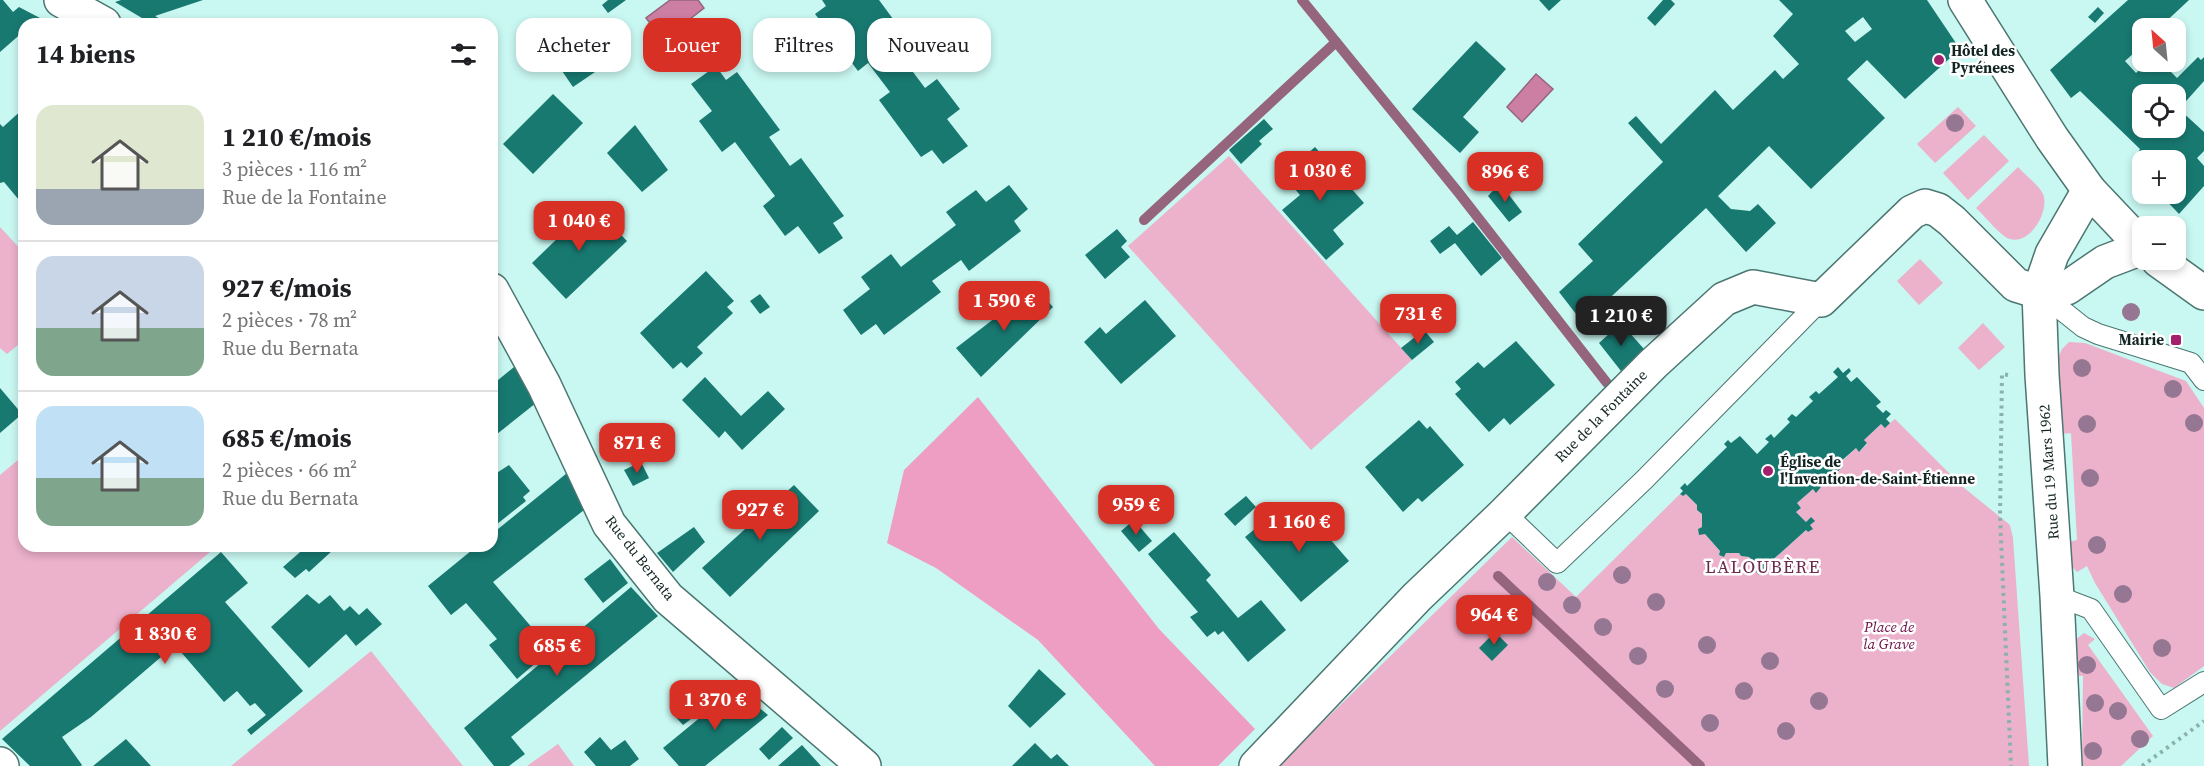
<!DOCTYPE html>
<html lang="fr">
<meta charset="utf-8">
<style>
body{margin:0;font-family:"Source Serif 4",serif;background:#f2f2f2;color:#202124;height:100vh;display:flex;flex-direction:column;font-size:22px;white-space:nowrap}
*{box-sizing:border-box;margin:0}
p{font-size:20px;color:#757577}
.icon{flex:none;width:33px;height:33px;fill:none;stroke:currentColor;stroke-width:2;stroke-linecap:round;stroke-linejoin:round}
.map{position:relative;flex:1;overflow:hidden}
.panel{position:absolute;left:18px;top:18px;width:480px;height:534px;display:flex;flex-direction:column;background:#fff;border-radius:18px;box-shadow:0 3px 9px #0003}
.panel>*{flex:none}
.top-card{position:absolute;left:516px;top:18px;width:570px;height:54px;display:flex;gap:12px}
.needle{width:39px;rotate:333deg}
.buttons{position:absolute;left:2132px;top:18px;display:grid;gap:12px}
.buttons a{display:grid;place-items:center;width:54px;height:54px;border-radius:12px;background:#fff;box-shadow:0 3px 9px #0003;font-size:30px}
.price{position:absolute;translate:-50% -51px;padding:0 14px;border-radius:12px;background:#d93025;color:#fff;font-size:20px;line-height:39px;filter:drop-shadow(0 2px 3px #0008)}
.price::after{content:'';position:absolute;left:50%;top:36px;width:18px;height:14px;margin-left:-9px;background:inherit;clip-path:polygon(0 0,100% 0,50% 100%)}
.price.active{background:#222;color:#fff}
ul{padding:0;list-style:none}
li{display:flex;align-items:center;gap:18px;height:150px;padding:0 18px}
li+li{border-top:2px solid #e0e0e0}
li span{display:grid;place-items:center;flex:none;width:168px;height:120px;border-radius:18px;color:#555}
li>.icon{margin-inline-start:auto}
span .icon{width:72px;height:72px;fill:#fffc;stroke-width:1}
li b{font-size:26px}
h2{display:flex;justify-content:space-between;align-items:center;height:72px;padding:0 18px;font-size:26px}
.chip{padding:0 21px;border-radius:18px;background:#fff;box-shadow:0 3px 9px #0003;font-size:21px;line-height:54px}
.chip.active{background:#d93025;color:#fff}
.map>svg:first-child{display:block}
.green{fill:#ecb1cb}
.forest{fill:#ef9ec3}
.water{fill:#cd7fa3;stroke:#95647d;stroke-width:1.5}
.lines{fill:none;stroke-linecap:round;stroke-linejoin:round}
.stream{stroke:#95647d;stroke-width:10}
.building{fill:#187971;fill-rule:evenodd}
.service-casing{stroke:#4c7671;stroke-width:22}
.minor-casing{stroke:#4c7671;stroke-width:36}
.primary-casing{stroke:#4c7671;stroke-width:36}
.path{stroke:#8cb1ac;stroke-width:4;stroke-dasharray:3 4.5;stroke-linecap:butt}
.service{stroke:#fff;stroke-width:20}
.minor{stroke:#fff;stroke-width:33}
.primary{stroke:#fff;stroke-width:33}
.tree{fill:#967793}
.poi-dot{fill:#a41f6c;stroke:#fff;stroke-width:2}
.labels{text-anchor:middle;stroke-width:5;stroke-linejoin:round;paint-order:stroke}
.poi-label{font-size:15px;font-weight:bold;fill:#132523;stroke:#fff;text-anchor:start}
.street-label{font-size:15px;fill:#132523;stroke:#fff}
.park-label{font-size:15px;font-style:italic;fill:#6d0f46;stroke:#fff}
.quarter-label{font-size:18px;letter-spacing:1.5px;fill:#6b2a4b;stroke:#fff}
</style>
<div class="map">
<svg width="2204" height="766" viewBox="0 0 2204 766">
<rect width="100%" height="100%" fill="#c9f7f1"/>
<g class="green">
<polygon points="1958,107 1976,126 1935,163 1917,144"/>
<polygon points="1984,135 2009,161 1968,200 1943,173"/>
<polygon points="1229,156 1412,360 1311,450 1128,246"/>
<path d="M 2018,167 C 2025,175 2039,185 2043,194 C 2050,211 2030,245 2010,239 C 2001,237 1984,215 1976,208 Z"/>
<polygon points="0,227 24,253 24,340 7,354 0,348"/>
<polygon points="1920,259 1943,283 1919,305 1897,281"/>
<polygon points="1983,323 2005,347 1979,370 1958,348"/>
<polygon points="2069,342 2085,343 2186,381 2204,408 2204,666 2174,688 2162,684 2150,672 2095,583 2087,566 2077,572 2069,563 2068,542 2077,540 2071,433 2062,434 2059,356 2062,349"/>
<polygon points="1895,419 1963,487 2010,525 2013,538 2029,766 1278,766 1512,537 1576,597 1680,494 1683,496 1686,494 1697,505 1697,510 1702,514 1702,527 1698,529 1699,534 1705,534 1720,551 1719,555 1724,557 1726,553 1739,553 1741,556 1749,557 1759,568 1755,571 1765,573 1770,568 1767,565 1806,530 1808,532 1812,529 1810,525 1814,521 1811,517 1806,522 1796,512 1801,508 1797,503 1813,489 1816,492 1821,487 1818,484 1856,448 1860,451 1867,444 1864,440 1881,424 1885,427"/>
<polygon points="24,455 24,546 217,546 0,731 0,475"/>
<polygon points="2084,633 2095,639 2088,645 2153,736 2121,766 2082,766 2083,676 2073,675 2075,640"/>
<polygon points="371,651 463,766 231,766"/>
<polygon points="558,744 574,766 527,766"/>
</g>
<polygon class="forest" points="978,397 1159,629 1255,729 1218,766 1155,766 1038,640 936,568 887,543 904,470"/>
<g class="water">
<polygon points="670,0 698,0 704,8 663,40 646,18"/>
<polygon points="1536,74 1553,89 1522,122 1507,107"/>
</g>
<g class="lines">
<g class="stream">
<polyline points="1302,0 1458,192 1607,383"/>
<polyline points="1144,220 1336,42"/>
<polyline points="1498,576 1700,766"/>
</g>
</g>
<g class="building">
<polygon points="0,0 3,0 13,12 19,7 40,18 33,24 24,24 24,31 0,52"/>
<polygon points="121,0 203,0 155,16 169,24 152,24 115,2"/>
<polygon points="608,0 626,0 608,13 602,5"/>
<polygon points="822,0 879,0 896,23 883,32 925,88 937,79 960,109 947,119 968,146 943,164 932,150 921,157 879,100 890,92 868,63 858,71 815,14 826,6"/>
<polygon points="1539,0 1561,0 1549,11"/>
<polygon points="1663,0 1671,0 1675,4 1655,26 1647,18"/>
<path d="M 1779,0 L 1927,0 L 1960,49 L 1905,99 L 1867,60 L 1847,79 L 1885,118 L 1811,189 L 1769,146 L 1718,196 L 1731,209 L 1750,211 L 1758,204 L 1776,223 L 1746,252 L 1706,208 L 1583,323 L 1559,292 L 1593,261 L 1578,244 L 1663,162 L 1628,123 L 1636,116 L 1661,144 L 1715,90 L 1733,110 L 1775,70 L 1783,79 L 1799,64 L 1773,36 L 1793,14 ZM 1863,17 L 1872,29 L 1855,42 L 1845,31 Z"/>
<path d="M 2128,0 L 2189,0 L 2159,28 L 2142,28 L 2142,62 L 2161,62 L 2177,78 L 2198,57 L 2201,60 L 2204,57 L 2204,81 L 2179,109 L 2204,132 L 2204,151 L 2197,158 L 2204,166 L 2204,186 L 2179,214 L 2160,194 L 2175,194 L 2175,160 L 2145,160 L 2138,153 L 2140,149 L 2080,91 L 2071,98 L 2050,70 ZM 2134,53 L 2145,65 L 2136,73 L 2125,61 ZM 2142,94 L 2175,94 L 2175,128 L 2142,128 Z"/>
<polygon points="2098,7 2104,13 2095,23 2088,17"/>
<polygon points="1476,41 1506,69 1463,117 1479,132 1460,153 1412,109"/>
<polygon points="582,54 595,72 573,87 560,68"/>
<polygon points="716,66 726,80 737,72 780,130 769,137 790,166 801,158 844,216 833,223 843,238 819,254 798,226 785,236 763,206 775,196 735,142 722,152 699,121 712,111 691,84"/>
<polygon points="553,94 583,123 533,174 503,144"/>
<polygon points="24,108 24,206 4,182 0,183 0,124 3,127"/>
<polygon points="1264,119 1273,129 1259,141 1262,144 1241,164 1229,150"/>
<polygon points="635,125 668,170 642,192 607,153"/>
<polygon points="1315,147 1364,203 1333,230 1344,244 1326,260 1282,210 1300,195 1283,175"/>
<polygon points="1500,183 1522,212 1509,222 1488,196"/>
<polygon points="1009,185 1028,209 1014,221 1021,231 969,271 961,260 932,281 941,292 884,335 876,324 861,335 843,310 870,289 861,277 891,254 901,267 956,225 946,212 976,190 986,202"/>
<polygon points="592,205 627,241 566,299 532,263"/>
<polygon points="1473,222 1502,258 1481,276 1455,243 1440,254 1430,241 1449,226 1457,235"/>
<polygon points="1117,229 1127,241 1121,247 1130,257 1105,279 1085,255"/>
<polygon points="706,271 734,301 727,307 733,313 697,347 703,353 687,368 681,362 673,369 640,333"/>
<polygon points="1035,287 1053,307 981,377 956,348"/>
<polygon points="760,294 770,307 760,314 750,301"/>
<polygon points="1145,300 1176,336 1121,384 1084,342 1100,327 1106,334"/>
<polygon points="1621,323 1644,349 1621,371 1599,343"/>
<polygon points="1424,330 1434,342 1412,360 1401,348"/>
<polygon points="1516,341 1555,385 1510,425 1504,418 1489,432 1455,394 1461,389 1455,382 1478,362 1484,368"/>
<polygon points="514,367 536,403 492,438 492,385"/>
<polygon points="1838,367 1843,373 1849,368 1851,371 1846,376 1851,382 1857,377 1881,402 1876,406 1883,413 1886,410 1891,414 1886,419 1890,423 1885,428 1881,424 1864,440 1867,443 1859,452 1856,448 1839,463 1843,467 1837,472 1834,469 1818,484 1821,487 1816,493 1813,489 1797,503 1801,508 1796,512 1806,522 1811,517 1815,521 1810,525 1813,529 1808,532 1806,530 1767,565 1770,568 1765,573 1763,572 1759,575 1755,571 1759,568 1749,557 1741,556 1739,553 1726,553 1724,557 1719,555 1720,551 1705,534 1699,535 1698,529 1702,527 1702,514 1697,510 1697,505 1686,494 1683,496 1680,494 1683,491 1680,488 1685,483 1687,486 1727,447 1724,444 1728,440 1731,443 1740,436 1757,454 1769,442 1765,439 1771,434 1774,438 1790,422 1787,419 1792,414 1796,417 1813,401 1809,397 1816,391 1819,394 1838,377 1833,372"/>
<polygon points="705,377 741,416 768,391 785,409 742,450 725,431 719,438 682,400"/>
<polygon points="0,388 22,414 0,433"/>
<polygon points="1419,420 1427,429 1430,426 1464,465 1422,502 1418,498 1403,512 1365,467"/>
<polygon points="641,462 649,478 633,486 624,470"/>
<polygon points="509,465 530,491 523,497 526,501 492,528 492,476"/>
<polygon points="567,473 584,510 493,582 551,650 517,679 489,645 497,639 466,603 451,615 428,586 477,546 492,546 492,534"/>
<polygon points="794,485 819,511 730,597 702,568"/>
<polygon points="1246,496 1256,507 1235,526 1224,514"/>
<polygon points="1304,509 1349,561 1301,602 1245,537 1267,519 1278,532"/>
<polygon points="1134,520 1152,541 1139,552 1121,531"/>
<polygon points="694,527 705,542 673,572 657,553"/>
<polygon points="1174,532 1211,575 1206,580 1238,618 1261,600 1286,630 1248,662 1223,631 1218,635 1215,631 1207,637 1190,617 1198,612 1148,554"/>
<polygon points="307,546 329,546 333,550 309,572 306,569 295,578 283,567"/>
<polygon points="221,552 248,583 225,602 303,691 251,735 247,730 266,715 255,703 250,706 237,691 224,702 175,645 91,717 62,737 82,765 81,766 30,766 2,739"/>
<polygon points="610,559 628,583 603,603 584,579"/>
<polygon points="631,587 658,616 511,737 525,754 509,766 494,766 464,728"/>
<polygon points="307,594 319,604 330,595 344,611 350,606 359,615 367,608 382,624 356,646 346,634 309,668 271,627"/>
<polygon points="1495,632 1508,645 1492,661 1479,648"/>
<polygon points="1039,669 1066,694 1030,728 1008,706"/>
<polygon points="736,688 768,715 705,766 679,766 663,748"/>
<polygon points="689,700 699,713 683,725 672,713"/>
<polygon points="782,727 793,738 769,760 759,749"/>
<polygon points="600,737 611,750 625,740 639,759 630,766 596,766 584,752"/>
<polygon points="126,739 151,766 93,766"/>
<polygon points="1035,743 1051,759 1057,754 1069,766 1012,766"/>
<polygon points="802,745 821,766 778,766"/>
</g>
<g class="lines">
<defs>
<g id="service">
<polyline points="2039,292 2083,327 2098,334 2191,363 2204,380"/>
<polyline points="1505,513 1557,563 1644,480 1821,300"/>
<polyline points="2057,596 2091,609 2161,709 2204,682"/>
</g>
<g id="minor">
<polyline points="61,0 104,24"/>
<polyline points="492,290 544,385 609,524 668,598 864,766"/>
<polyline points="0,764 2,766"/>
<polyline points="1256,766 1417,597 1505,513 1653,364 1724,299 1753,287 1821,300 1912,212 1925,206 1938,210 1952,221 2016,285 2039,292 2067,288 2105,262 2142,248"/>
<polyline points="2065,766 2057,596 2042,375 2039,292 2052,254 2089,190"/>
</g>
<g id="primary">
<polyline points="1965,0 2052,138 2089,190 2142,246"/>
<polyline points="2158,260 2204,293"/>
</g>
</defs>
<use href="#service" class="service-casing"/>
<use href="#minor" class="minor-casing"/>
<use href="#primary" class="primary-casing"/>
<g class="path">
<polyline points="2008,375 2002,374 2000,516 2011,766"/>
<polyline points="2142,766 2204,721"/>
</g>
<use href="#service" class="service"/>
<use href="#minor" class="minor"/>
<use href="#primary" class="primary"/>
</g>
<g class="tree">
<circle cx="1955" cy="123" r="9"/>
<circle cx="2131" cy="312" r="9"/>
<circle cx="2082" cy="368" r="9"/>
<circle cx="2173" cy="389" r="9"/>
<circle cx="2194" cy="423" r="9"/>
<circle cx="2087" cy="424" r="9"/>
<circle cx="2090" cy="478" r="9"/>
<circle cx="2097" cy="545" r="9"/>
<circle cx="1622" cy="575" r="9"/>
<circle cx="1547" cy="582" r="9"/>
<circle cx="2123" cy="594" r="9"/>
<circle cx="1656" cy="602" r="9"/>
<circle cx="1572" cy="605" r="9"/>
<circle cx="1603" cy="627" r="9"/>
<circle cx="1707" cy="645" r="9"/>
<circle cx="2162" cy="648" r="9"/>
<circle cx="1638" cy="656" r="9"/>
<circle cx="1770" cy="661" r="9"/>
<circle cx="2087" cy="665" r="9"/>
<circle cx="1665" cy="689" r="9"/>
<circle cx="1744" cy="691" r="9"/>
<circle cx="1819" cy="701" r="9"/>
<circle cx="2095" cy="703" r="9"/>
<circle cx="2118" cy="711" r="9"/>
<circle cx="1710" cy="723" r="9"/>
<circle cx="1786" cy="731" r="9"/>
<circle cx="2140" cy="739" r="9"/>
<circle cx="2093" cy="751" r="9"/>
</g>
<g class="poi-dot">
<circle cx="1939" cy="60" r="6"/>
<rect x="2170" y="334" width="12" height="12" rx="3"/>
<circle cx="1768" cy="471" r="6"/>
</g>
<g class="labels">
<g class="poi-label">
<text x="1951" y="56">Hôtel des<tspan x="1951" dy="17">Pyrénees</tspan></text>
<text x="2164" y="345" text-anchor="end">Mairie</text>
<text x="1780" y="467">Église de<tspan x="1780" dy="17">l'Invention-de-Saint-Étienne</tspan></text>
</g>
<g class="street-label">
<text transform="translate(1601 416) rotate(-45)" y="5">Rue de la Fontaine</text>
<text transform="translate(2049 472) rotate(-94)" y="5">Rue du 19 Mars 1962</text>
<text transform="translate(640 558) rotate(52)" y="5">Rue du Bernata</text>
</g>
<g class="park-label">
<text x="1889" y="632">Place de<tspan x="1889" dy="17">la Grave</tspan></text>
</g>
<g class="quarter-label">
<text x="1763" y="573">LALOUBÈRE</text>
</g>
</g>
</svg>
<div class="buttons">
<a><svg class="needle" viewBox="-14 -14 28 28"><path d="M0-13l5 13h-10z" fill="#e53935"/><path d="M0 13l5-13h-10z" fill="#757577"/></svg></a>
<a><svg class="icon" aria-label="locate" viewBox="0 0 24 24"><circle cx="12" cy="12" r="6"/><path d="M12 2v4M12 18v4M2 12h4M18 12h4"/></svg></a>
<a>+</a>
<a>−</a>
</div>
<b class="price" style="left:1320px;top:202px">1 030 €</b>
<b class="price" style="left:1505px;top:203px">896 €</b>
<b class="price" style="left:579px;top:252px">1 040 €</b>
<b class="price" style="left:1004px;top:332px">1 590 €</b>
<b class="price" style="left:1418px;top:345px">731 €</b>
<b class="price active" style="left:1621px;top:347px">1 210 €</b>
<b class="price" style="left:637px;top:474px">871 €</b>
<b class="price" style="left:1136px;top:536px">959 €</b>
<b class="price" style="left:760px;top:541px">927 €</b>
<b class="price" style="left:1299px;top:553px">1 160 €</b>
<b class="price" style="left:1494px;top:646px">964 €</b>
<b class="price" style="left:165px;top:665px">1 830 €</b>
<b class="price" style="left:557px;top:677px">685 €</b>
<b class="price" style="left:715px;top:731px">1 370 €</b>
<div class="top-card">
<a class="chip">Acheter</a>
<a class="chip active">Louer</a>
<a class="chip">Filtres</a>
<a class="chip">Nouveau</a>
</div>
<section class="panel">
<h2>14 biens<svg class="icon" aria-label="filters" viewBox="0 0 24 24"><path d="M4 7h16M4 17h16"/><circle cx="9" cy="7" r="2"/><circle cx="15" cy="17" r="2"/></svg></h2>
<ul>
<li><span style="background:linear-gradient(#dfe7d0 70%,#9aa5b1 0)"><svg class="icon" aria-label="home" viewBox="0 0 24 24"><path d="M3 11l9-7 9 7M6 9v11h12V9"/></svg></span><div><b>1 210 €/mois</b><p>3 pièces · 116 m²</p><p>Rue de la Fontaine</p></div></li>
<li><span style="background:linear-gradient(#c9d6e8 60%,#7fa58c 0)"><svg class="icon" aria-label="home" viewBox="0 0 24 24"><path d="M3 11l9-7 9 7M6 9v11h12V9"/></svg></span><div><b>927 €/mois</b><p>2 pièces · 78 m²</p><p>Rue du Bernata</p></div></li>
<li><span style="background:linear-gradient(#bfe0f5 60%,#7fa58c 0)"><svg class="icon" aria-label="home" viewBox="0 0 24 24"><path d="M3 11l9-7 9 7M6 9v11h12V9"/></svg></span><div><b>685 €/mois</b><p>2 pièces · 66 m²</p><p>Rue du Bernata</p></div></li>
</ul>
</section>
</div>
